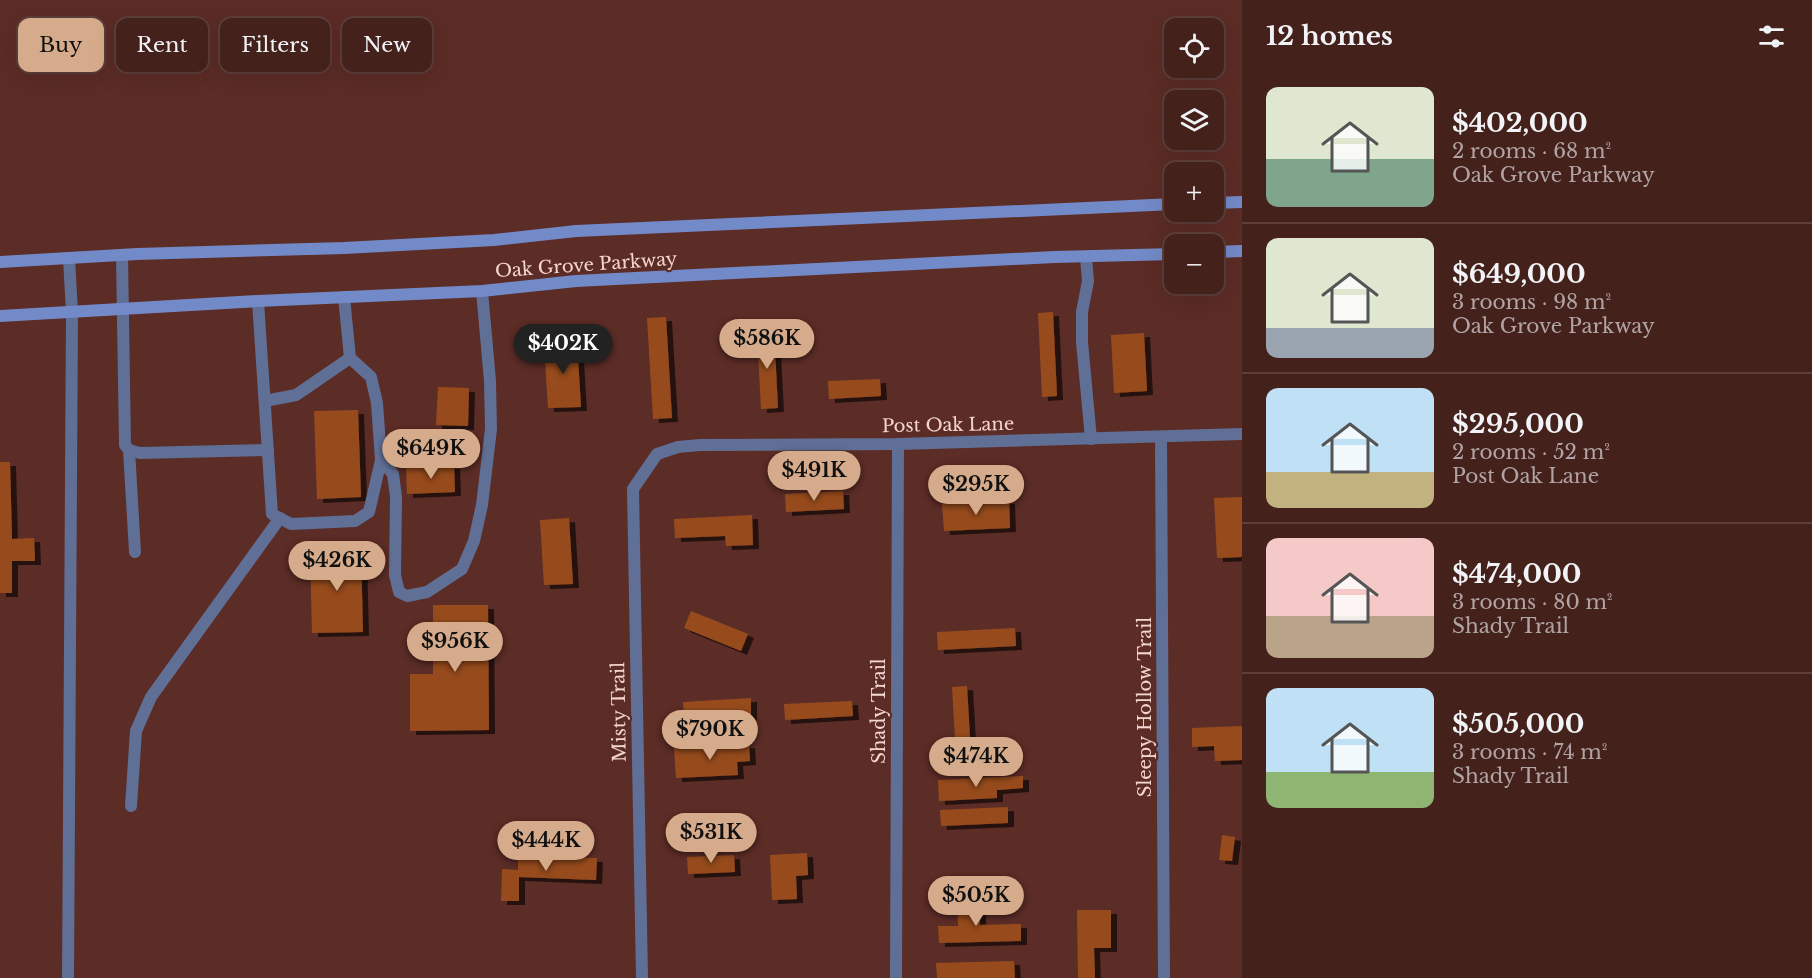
<!DOCTYPE html>
<meta charset="utf-8">
<style>
body{margin:0;font-family:"Libre Baskerville",serif;background:#4f2e29;color:#f1f3f6;height:100vh;display:flex;flex-direction:column;font-size:22px;white-space:nowrap}
*{box-sizing:border-box;margin:0}
p{font-size:20px;color:#b0a3a3}
.icon{flex:none;width:33px;height:33px;fill:none;stroke:currentColor;stroke-width:2;stroke-linecap:round;stroke-linejoin:round}
.map{position:relative;flex:1;overflow:hidden}
.drawer{display:flex;flex-direction:column;background:#45211c;width:570px}
.drawer>*{flex:none}
.banner{position:absolute;left:18px;top:18px;width:570px;height:54px;display:flex;gap:12px}
.controls{position:absolute;left:1164px;top:18px;display:grid;gap:12px}
.controls a{display:grid;place-items:center;width:60px;height:60px;border-radius:12px;background:#45211c;box-shadow:0 6px 24px #0002,0 0 0 2px #5d3e3b;font-size:30px}
.price{position:absolute;translate:-50% -51px;padding:0 14px;border-radius:21px;background:#d6ab8b;color:#111;font-size:20px;line-height:39px;filter:drop-shadow(0 2px 3px #0008)}
.price::after{content:'';position:absolute;left:50%;top:36px;width:18px;height:14px;margin-left:-9px;background:inherit;clip-path:polygon(0 0,100% 0,50% 100%)}
.price.selected{background:#222;color:#fff}
ul{padding:0;list-style:none}
li{display:flex;align-items:center;gap:18px;height:150px;padding:0 24px}
li+li{border-top:2px solid #5d3e3b}
li span{display:grid;place-items:center;flex:none;width:168px;height:120px;border-radius:12px;color:#555}
li>.icon{margin-inline-start:auto}
span .icon{width:72px;height:72px;fill:#fffc;stroke-width:1}
li b{font-size:26px}
h2{display:flex;justify-content:space-between;align-items:center;height:72px;padding:0 24px;font-size:26px}
.chip{padding:0 21px;border-radius:12px;background:#45211c;box-shadow:0 6px 24px #0002,0 0 0 2px #5d3e3b;font-size:21px;line-height:54px}
.chip.selected{background:#d6ab8b;color:#111}
main{display:flex;flex:1;min-height:0}
.map>svg:first-child{display:block}
.building{fill:#974c1f;filter:url(#shadow)}
.lines{fill:none;stroke-linecap:round;stroke-linejoin:round}
.lane{stroke:#606f96;stroke-width:12}
.street{stroke:#606f96;stroke-width:12}
.secondary{stroke:#738ac8;stroke-width:12}
.labels{text-anchor:middle;stroke-width:4.5;stroke-linejoin:round;paint-order:stroke}
.street-label{font-size:18px;fill:#f5d5d0;stroke:#5c2c26}
</style>
<main>
<div class="map">
<svg width="1242" height="978" viewBox="0 0 1242 978">
<defs>
<filter id="shadow"><feDropShadow dx="6" dy="4" stdDeviation="0" flood-color="#0009"/></filter>
</defs>
<rect width="100%" height="100%" fill="#5c2c26"/>
<g class="building">
<polygon points="1053,312 1057,396 1042,397 1038,313"/>
<polygon points="666,317 672,418 653,419 647,318"/>
<polygon points="774,330 778,408 761,409 757,331"/>
<polygon points="1144,333 1147,391 1114,393 1111,335"/>
<polygon points="577,342 581,407 548,408 544,343"/>
<polygon points="880,379 881,396 829,399 828,381"/>
<polygon points="438,387 469,388 468,426 436,425"/>
<polygon points="358,410 361,497 317,499 314,411"/>
<polygon points="0,462 10,462 12,539 34,538 35,561 12,561 12,593 0,593"/>
<polygon points="454,465 455,492 407,494 406,468"/>
<polygon points="843,491 844,509 786,512 785,494"/>
<polygon points="1242,497 1242,557 1217,558 1214,498"/>
<polygon points="1009,500 1010,528 944,531 942,504"/>
<polygon points="752,515 753,545 726,546 725,536 675,538 674,519"/>
<polygon points="569,518 573,584 544,585 540,520"/>
<polygon points="361,551 363,632 312,633 310,553"/>
<polygon points="433,605 488,605 489,730 410,731 410,674 433,674"/>
<polygon points="691,611 748,634 741,651 684,628"/>
<polygon points="1015,628 1016,646 938,650 937,632"/>
<polygon points="967,686 971,755 956,755 952,687"/>
<polygon points="751,698 751,716 684,719 683,702"/>
<polygon points="852,701 853,716 785,720 784,704"/>
<polygon points="1242,726 1242,760 1215,761 1214,746 1192,747 1192,728"/>
<polygon points="749,744 750,761 737,762 738,775 676,778 674,748"/>
<polygon points="1023,776 1023,788 997,790 997,798 939,801 938,780"/>
<polygon points="1008,807 1008,823 941,826 940,810"/>
<polygon points="1222,835 1235,837 1232,861 1219,860"/>
<polygon points="807,853 808,875 796,876 797,899 772,900 770,855"/>
<polygon points="734,855 735,872 688,874 687,857"/>
<polygon points="518,856 597,858 596,880 519,877 519,901 501,901 502,869 518,870"/>
<polygon points="957,898 980,898 980,925 1021,924 1021,941 939,943 938,926 958,926"/>
<polygon points="1077,910 1111,910 1111,948 1094,948 1095,978 1078,978"/>
<polygon points="1014,961 1015,978 937,978 936,963"/>
</g>
<g class="lines">
<g class="lane">
<polyline points="122,255 125,445 129,450 140,453 268,450"/>
<polyline points="1086,258 1088,281 1082,312 1082,342 1091,439"/>
<polyline points="258,301 272,514 291,524 355,521 369,512 381,460 377,403 371,377 350,358 344,297"/>
<polyline points="265,401 296,395 350,358"/>
<polyline points="129,450 135,552"/>
<polyline points="381,460 393,474 396,497 395,575 399,592 407,596 427,592 462,569 474,541 482,505 491,429 490,381 482,291"/>
<polyline points="131,806 136,731 151,697 280,518"/>
<polyline points="68,978 72,313 69,258"/>
</g>
<g class="street">
<polyline points="1161,437 1164,978"/>
<polyline points="642,978 633,489 657,454 678,447 700,445 898,444 1242,434"/>
<polyline points="896,978 898,444"/>
</g>
<g class="secondary">
<polyline points="1214,203 1242,202"/>
<polyline points="1214,252 1242,251"/>
<polyline points="0,262 137,254 344,248 494,240 576,231 1174,204"/>
<polyline points="0,316 258,301 482,291 576,281 1054,257 1174,254"/>
</g>
</g>
<g class="labels">
<g class="street-label">
<text transform="translate(586 265) rotate(-4)" y="6">Oak Grove Parkway</text>
<text transform="translate(948 425) rotate(-1)" y="6">Post Oak Lane</text>
<text transform="translate(1145 707) rotate(-90)" y="6">Sleepy Hollow Trail</text>
<text transform="translate(879 711) rotate(-90)" y="6">Shady Trail</text>
<text transform="translate(619 712) rotate(-91)" y="6">Misty Trail</text>
</g>
</g>
</svg>
<div class="controls">
<a><svg class="icon" aria-label="locate" viewBox="0 0 24 24"><circle cx="12" cy="12" r="6"/><path d="M12 2v4M12 18v4M2 12h4M18 12h4"/></svg></a>
<a><svg class="icon" aria-label="layers" viewBox="0 0 24 24"><path d="M12 4l9 5-9 5-9-5zM3 14l9 5 9-5"/></svg></a>
<a>+</a>
<a>−</a>
</div>
<b class="price" style="left:767px;top:370px">$586K</b>
<b class="price selected" style="left:563px;top:375px">$402K</b>
<b class="price" style="left:431px;top:480px">$649K</b>
<b class="price" style="left:814px;top:502px">$491K</b>
<b class="price" style="left:976px;top:516px">$295K</b>
<b class="price" style="left:337px;top:592px">$426K</b>
<b class="price" style="left:455px;top:673px">$956K</b>
<b class="price" style="left:710px;top:761px">$790K</b>
<b class="price" style="left:976px;top:788px">$474K</b>
<b class="price" style="left:711px;top:864px">$531K</b>
<b class="price" style="left:546px;top:872px">$444K</b>
<b class="price" style="left:976px;top:927px">$505K</b>
<div class="banner">
<a class="chip selected">Buy</a>
<a class="chip">Rent</a>
<a class="chip">Filters</a>
<a class="chip">New</a>
</div>
</div>
<section class="drawer">
<h2>12 homes<svg class="icon" aria-label="filters" viewBox="0 0 24 24"><path d="M4 7h16M4 17h16"/><circle cx="9" cy="7" r="2"/><circle cx="15" cy="17" r="2"/></svg></h2>
<ul>
<li><span style="background:linear-gradient(#dfe7d0 60%,#7fa58c 0)"><svg class="icon" aria-label="home" viewBox="0 0 24 24"><path d="M3 11l9-7 9 7M6 9v11h12V9"/></svg></span><div><b>$402,000</b><p>2 rooms · 68 m²</p><p>Oak Grove Parkway</p></div></li>
<li><span style="background:linear-gradient(#dfe7d0 75%,#9aa5b1 0)"><svg class="icon" aria-label="home" viewBox="0 0 24 24"><path d="M3 11l9-7 9 7M6 9v11h12V9"/></svg></span><div><b>$649,000</b><p>3 rooms · 98 m²</p><p>Oak Grove Parkway</p></div></li>
<li><span style="background:linear-gradient(#bfe0f5 70%,#c2b280 0)"><svg class="icon" aria-label="home" viewBox="0 0 24 24"><path d="M3 11l9-7 9 7M6 9v11h12V9"/></svg></span><div><b>$295,000</b><p>2 rooms · 52 m²</p><p>Post Oak Lane</p></div></li>
<li><span style="background:linear-gradient(#f6c9c9 65%,#b9a48a 0)"><svg class="icon" aria-label="home" viewBox="0 0 24 24"><path d="M3 11l9-7 9 7M6 9v11h12V9"/></svg></span><div><b>$474,000</b><p>3 rooms · 80 m²</p><p>Shady Trail</p></div></li>
<li><span style="background:linear-gradient(#bfe0f5 70%,#8fb573 0)"><svg class="icon" aria-label="home" viewBox="0 0 24 24"><path d="M3 11l9-7 9 7M6 9v11h12V9"/></svg></span><div><b>$505,000</b><p>3 rooms · 74 m²</p><p>Shady Trail</p></div></li>
</ul>
</section>
</main>
